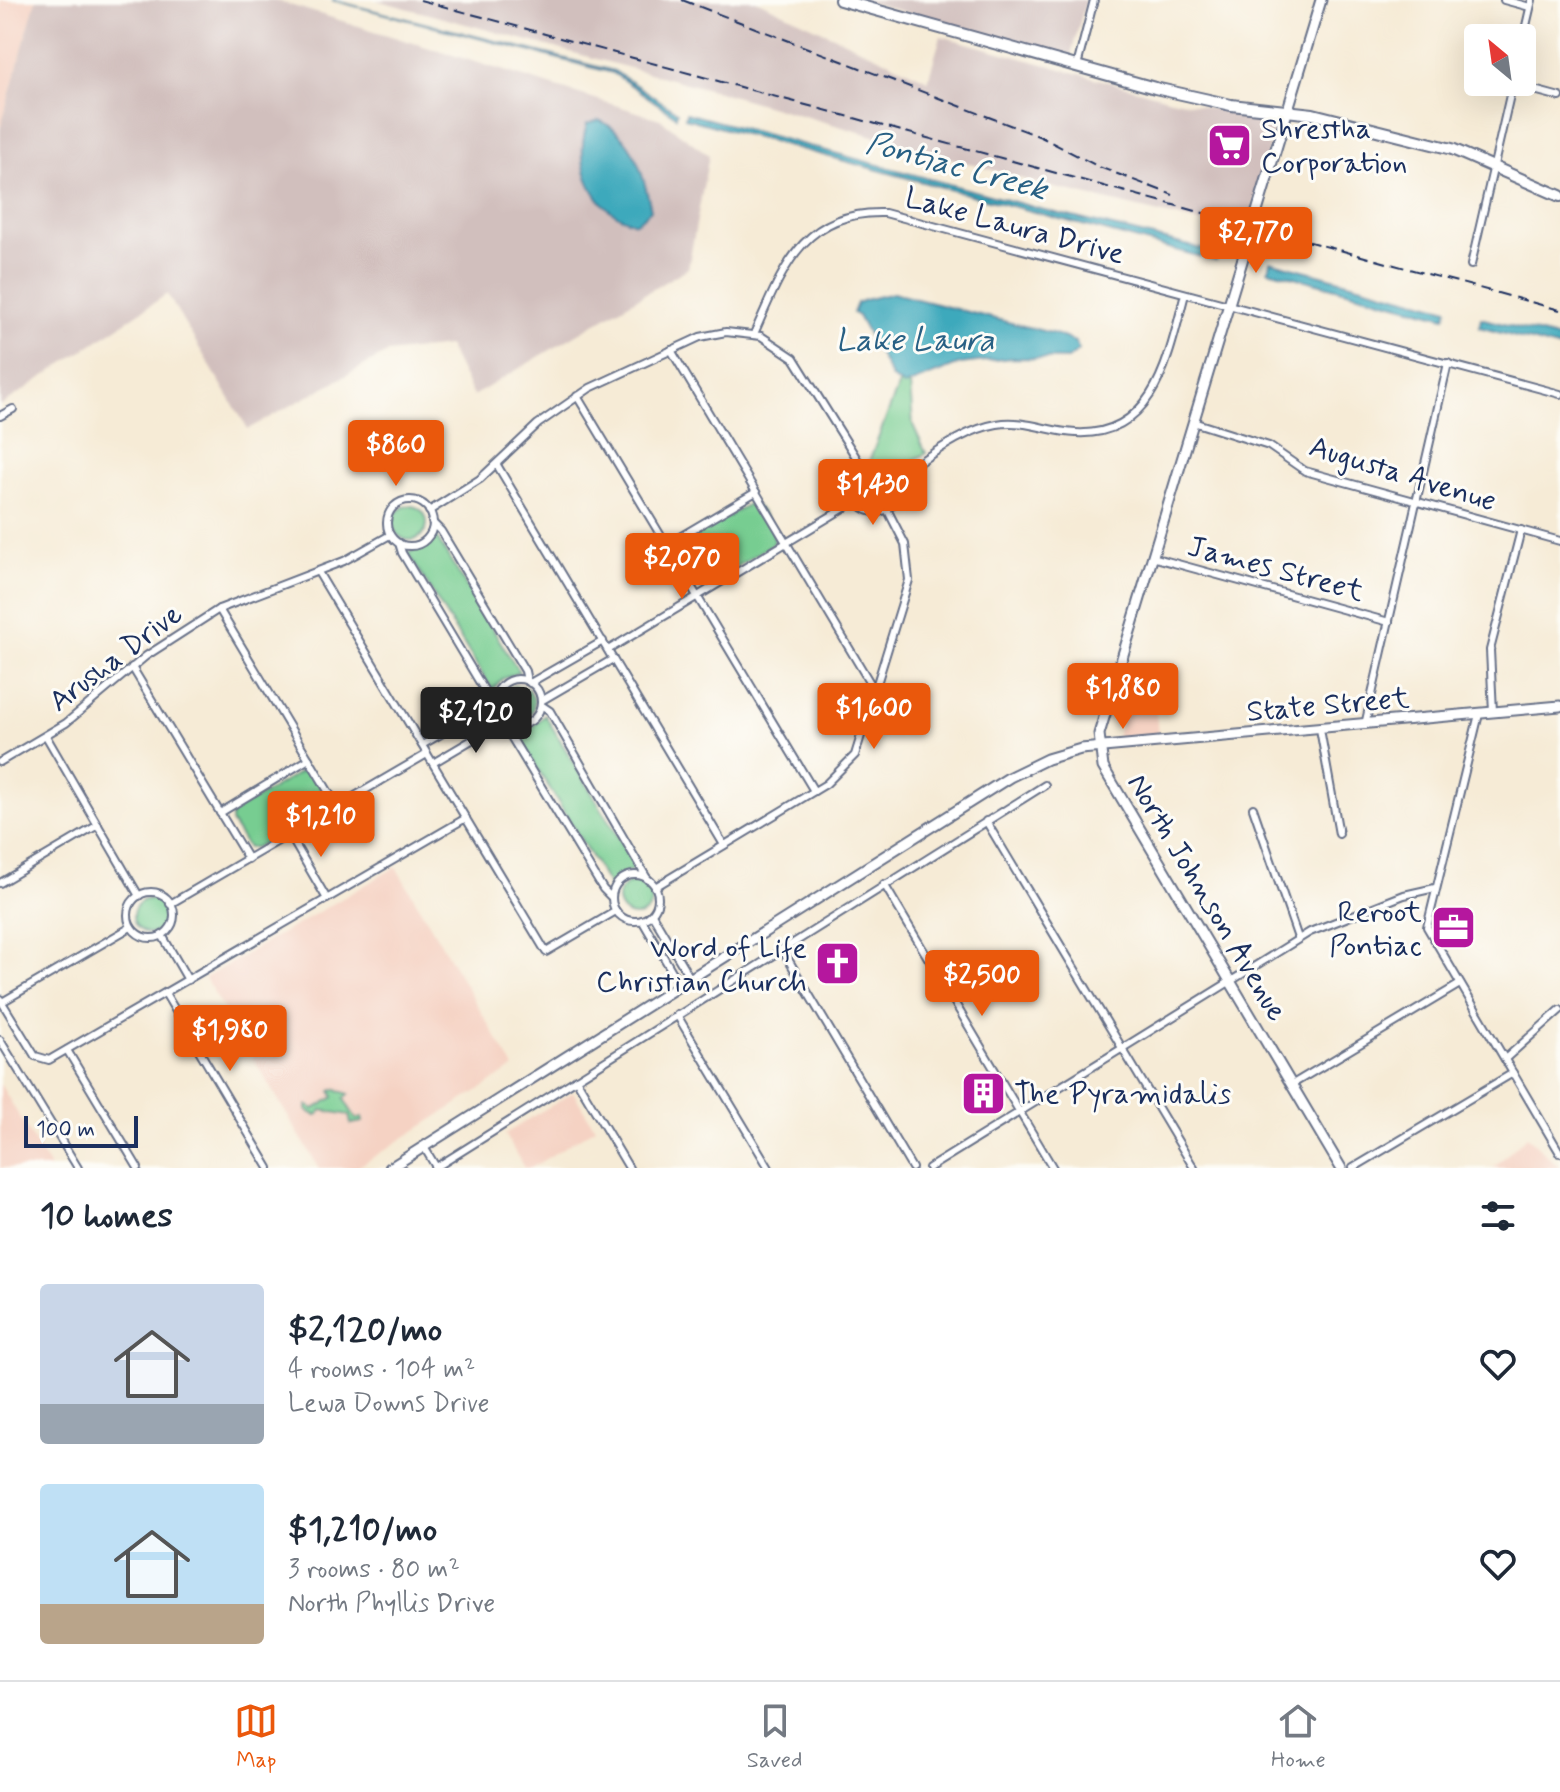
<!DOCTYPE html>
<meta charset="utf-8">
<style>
body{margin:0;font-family:Mynerve,sans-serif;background:#f6f6f7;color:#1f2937;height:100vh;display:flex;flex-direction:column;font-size:30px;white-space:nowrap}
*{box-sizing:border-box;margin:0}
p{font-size:26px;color:#747a83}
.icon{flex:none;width:44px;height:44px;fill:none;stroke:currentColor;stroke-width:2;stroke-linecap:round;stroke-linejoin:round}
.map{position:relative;height:1168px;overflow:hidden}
.drawer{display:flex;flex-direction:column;background:#fff;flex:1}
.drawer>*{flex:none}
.needle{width:52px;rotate:331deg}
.fabs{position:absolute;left:1464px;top:24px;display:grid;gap:16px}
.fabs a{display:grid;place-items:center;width:72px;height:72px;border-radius:8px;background:#fff;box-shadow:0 8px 32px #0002;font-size:40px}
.scale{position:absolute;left:24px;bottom:20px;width:114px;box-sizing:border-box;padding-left:8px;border:4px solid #1b2f5e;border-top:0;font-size:22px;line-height:28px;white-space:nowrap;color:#1b2f5e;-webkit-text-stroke:6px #fdfcf7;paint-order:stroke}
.price{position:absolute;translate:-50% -68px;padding:0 18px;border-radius:8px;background:#ea580c;color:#fff;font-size:26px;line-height:52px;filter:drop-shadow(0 2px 4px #0008)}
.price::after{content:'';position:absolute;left:50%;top:48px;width:24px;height:18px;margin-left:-12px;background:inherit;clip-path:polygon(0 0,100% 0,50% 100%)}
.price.current{background:#222;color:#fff}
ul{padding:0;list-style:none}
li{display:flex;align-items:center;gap:24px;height:200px;padding:0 40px}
li span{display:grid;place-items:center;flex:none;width:224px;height:160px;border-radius:8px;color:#555}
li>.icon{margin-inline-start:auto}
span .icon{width:96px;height:96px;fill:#fffc;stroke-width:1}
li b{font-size:34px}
h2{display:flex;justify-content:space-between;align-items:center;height:96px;padding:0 40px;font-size:34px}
.dock{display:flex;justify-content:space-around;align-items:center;height:112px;border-top:2px solid #e0e1e3;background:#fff;font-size:22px;color:#747a83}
.dock a{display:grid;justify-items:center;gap:4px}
.dock .current{color:#ea580c}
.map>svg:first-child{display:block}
.built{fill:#f5d2c3}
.industrial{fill:#d1bfbd}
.green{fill:#77cd91;stroke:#497e78;stroke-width:2}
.water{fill:#3ca9bc;stroke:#2c6c8d;stroke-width:2}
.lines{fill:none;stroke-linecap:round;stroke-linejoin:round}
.street-casing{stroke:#687188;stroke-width:10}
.secondary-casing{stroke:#687188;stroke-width:13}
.primary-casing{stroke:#687188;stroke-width:14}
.street{stroke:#fff;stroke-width:6}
.secondary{stroke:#fff;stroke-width:9}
.primary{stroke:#fff;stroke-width:10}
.rail{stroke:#1b2f5e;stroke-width:2;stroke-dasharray:12 6;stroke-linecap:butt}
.labels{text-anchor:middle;stroke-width:6;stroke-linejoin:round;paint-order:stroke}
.poi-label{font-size:30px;fill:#1b2f5e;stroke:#fdfcf7;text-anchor:start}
.street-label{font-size:30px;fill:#1b2f5e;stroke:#fdfcf7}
.water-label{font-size:32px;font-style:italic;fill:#286084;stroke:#fdfcf7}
</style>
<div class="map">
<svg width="1560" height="1168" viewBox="0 0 1560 1168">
<rect width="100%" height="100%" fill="#fdfcf7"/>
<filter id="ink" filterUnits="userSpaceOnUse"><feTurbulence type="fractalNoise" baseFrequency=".0125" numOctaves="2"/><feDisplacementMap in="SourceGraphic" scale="16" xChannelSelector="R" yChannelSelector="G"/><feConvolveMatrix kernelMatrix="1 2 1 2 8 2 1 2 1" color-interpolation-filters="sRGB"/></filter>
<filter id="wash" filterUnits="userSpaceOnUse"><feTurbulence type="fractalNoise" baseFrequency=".006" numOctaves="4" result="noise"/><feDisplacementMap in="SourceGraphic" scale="32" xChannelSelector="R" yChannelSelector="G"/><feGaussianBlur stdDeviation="1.8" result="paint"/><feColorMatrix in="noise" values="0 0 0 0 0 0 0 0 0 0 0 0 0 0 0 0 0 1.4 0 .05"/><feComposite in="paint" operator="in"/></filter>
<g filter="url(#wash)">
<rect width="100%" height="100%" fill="#f6ebd6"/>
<g class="built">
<polygon points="0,0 36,0 0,129"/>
<polygon points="1153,679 1158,735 1117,736 1134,680"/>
<polygon points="396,867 514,1068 356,1168 319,1168 205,978"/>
<polygon points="0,1084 50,1168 0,1168"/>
<polygon points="573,1092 595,1128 531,1168 524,1168 505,1134"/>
<polygon points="1527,1136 1560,1168 1493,1168"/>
</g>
<g class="industrial">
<polygon points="36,0 274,0 660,119 709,155 688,268 473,396 448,346 387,353 248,429 167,294 0,406 0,129"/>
<polygon points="376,0 756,0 928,80 941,36 1171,99 1224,111 1260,115 1275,125 1253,205 1259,208 1251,235 1051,187 727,94"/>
<polygon points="862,0 1086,0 1070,58"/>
</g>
<g class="green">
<polygon points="899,384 910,385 913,425 926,453 898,469 869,462"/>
<circle cx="876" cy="490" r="17"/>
<path d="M 750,503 C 762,507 776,531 774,543 L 707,585 L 697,585 L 678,554 L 679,546 Z"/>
<circle cx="410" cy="523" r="17"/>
<polygon points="435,535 519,672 502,679 492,690 408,553 426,546"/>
<circle cx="517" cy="703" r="17"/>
<polygon points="545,715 637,868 619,875 609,886 516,733 532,727"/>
<path d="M 302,771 C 315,773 328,794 325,807 L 256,847 L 248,848 L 231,822 L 232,813 Z"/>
<circle cx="635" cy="899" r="17"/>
<circle cx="150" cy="916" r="17"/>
<polygon points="334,1089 349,1094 344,1099 356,1119 362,1117 363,1122 351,1124 349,1115 322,1110 317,1116 307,1111 307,1105 314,1109 334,1097 331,1091"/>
</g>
<g class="water">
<polygon points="332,0 614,71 677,112 676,116 613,73"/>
<polygon points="686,113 1048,211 1218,253 1216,261 685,118"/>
<path d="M 599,120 C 635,137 643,173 651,210 L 636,223 C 592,211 574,165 587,124 Z"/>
<polygon points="1270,261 1448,309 1445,317 1268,270"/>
<polygon points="893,293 1055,334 1075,342 1079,350 1068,359 1012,358 960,364 904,386 892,378 858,316 853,313 857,303 864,300"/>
<polygon points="1481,318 1560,339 1560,349 1479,327"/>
</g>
</g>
<g filter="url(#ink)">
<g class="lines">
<defs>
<g id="street">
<polyline points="1504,0 1530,7"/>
<polyline points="1522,43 1532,0"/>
<polyline points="1077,66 1094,0"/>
<polyline points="1512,84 1560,97"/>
<polyline points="1471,265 1513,82"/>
<path d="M 754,334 C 782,271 802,210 885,213 L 1560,394"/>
<polyline points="671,350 876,693"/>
<polyline points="577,396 814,791"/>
<polyline points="0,416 13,409"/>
<polyline points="1193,422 1269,446 1305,471 1560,541"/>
<polyline points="497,465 724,845"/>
<circle cx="876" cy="490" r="22"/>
<path d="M 895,478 C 926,459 961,430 997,424 C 1024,419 1049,432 1076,433 C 1156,437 1169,354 1185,294"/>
<circle cx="410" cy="523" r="23"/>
<polyline points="429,511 480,479 538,424 590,388 700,337 726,332 761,336 794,358 864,470"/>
<polyline points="432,522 441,531 525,671 527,681"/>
<polyline points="399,543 402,553 486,693 495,699"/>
<polyline points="666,545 756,492"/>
<polyline points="1152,557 1389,622"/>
<polyline points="318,572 546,952 616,911"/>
<polyline points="219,609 337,806"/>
<polyline points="608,650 856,501"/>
<polyline points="132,667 248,859"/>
<circle cx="518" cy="702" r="23"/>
<polyline points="530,683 603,641"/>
<polyline points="541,701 613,659"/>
<polyline points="541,705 550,711 648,880"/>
<polyline points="1493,712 1490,650 1521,530"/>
<polyline points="1479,714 1427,927 1560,1153"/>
<polyline points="508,724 510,735 603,889 612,898"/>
<polyline points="1365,725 1448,363"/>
<polyline points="1320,729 1339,834"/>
<polyline points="46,736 139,896"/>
<polyline points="422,745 495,703"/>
<polyline points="0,762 66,723 146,656 219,609 344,561 390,535"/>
<polyline points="433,763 504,721"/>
<polyline points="1253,808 1298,938"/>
<polyline points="220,813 309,759"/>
<polyline points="986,821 1194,1168"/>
<polyline points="289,834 327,899"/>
<circle cx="635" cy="898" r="23"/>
<polyline points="0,883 98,825"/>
<polyline points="884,884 1053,1168"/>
<polyline points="655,887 826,784 855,755 909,580 905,544 887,509"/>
<circle cx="151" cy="915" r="23"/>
<polyline points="170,904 427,754"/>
<polyline points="652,914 690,978"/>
<polyline points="642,920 680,985"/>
<polyline points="162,935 188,980"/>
<polyline points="782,949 912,1168"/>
<polyline points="165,993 269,1168"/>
<polyline points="0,999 35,1056 49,1060 466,818"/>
<polyline points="2,1002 131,927"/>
<polyline points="677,1015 769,1168"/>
<polyline points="0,1040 78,1168"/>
<polyline points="67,1050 138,1168"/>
<polyline points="1505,1059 1560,1010"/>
<polyline points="576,1079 629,1168"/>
<polyline points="1291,1085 1460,984"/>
<polyline points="424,1147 436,1167"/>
<polyline points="435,1168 1045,785"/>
<polyline points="929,1168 1310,932 1404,895 1435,888"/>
<polyline points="1353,1168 1513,1073"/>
</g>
<g id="secondary">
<polyline points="1321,0 1099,734 1103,767 1341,1168"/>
<polyline points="390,1168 1010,777 1047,759 1081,749 1560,706"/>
</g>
<polyline id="primary" points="840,0 1155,88 1231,105 1313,114 1452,149 1560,196"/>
</defs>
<use href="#street" class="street-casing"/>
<use href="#secondary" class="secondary-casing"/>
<use href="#primary" class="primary-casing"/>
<use href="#street" class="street"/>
<use href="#secondary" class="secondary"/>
<use href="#primary" class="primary"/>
<g class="rail">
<polyline points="420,0 1560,310"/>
<polyline points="682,0 1041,137 1099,167 1173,195"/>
</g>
</g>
</g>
<defs>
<symbol id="supermarket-square" viewBox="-11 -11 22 22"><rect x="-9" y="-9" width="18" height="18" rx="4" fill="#b5179e" stroke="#fdfcf7"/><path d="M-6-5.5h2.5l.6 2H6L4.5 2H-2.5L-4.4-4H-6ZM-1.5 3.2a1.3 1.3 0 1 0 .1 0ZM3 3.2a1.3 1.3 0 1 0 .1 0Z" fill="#fff"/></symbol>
<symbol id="office-square" viewBox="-11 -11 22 22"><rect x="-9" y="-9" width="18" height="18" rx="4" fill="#b5179e" stroke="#fdfcf7"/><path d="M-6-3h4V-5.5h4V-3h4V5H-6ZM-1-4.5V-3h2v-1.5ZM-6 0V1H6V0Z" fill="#fff"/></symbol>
<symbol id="church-square" viewBox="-11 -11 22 22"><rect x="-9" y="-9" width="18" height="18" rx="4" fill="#b5179e" stroke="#fdfcf7"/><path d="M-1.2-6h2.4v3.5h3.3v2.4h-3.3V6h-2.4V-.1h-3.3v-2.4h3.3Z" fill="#fff"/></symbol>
<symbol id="building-square" viewBox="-11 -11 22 22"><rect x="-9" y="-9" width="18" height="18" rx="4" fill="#b5179e" stroke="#fdfcf7"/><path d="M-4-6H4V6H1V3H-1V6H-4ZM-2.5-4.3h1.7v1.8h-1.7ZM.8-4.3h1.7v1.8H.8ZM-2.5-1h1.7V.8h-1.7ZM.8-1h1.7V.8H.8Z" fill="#fff"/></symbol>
</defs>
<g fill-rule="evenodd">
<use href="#supermarket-square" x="1204" y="120" width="51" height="51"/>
<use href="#office-square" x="1428" y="902" width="51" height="51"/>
<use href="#church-square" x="812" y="938" width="51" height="51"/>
<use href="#building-square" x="958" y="1068" width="51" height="51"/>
</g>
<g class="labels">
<g class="poi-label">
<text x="1261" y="138">Shrestha<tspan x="1261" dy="34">Corporation</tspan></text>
<text x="1422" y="921" text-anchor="end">Reroot<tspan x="1422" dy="34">Pontiac</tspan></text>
<text x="807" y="957" text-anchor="end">Word of Life<tspan x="807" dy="34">Christian Church</tspan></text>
<text x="1014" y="1103">The Pyramidalis</text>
</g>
<g class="street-label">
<text transform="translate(1015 225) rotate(15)" y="10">Lake Laura Drive</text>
<text transform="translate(1403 473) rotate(17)" y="10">Augusta Avenue</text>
<text transform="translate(1276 568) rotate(15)" y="10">James Street</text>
<text transform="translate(115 657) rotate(-37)" y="10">Arusha Drive</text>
<text transform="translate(1328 704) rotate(-5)" y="10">State Street</text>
<text transform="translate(1208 897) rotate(59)" y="10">North Johnson Avenue</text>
</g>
<g class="water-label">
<text transform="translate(957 165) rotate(15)" y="11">Pontiac Creek</text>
<text x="915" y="350">Lake Laura</text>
</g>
</g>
</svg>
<div class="fabs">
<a><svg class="needle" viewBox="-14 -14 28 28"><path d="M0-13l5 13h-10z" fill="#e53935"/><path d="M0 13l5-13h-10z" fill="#747a83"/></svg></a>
</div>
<div class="scale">100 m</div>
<b class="price" style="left:1256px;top:275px">$2,770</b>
<b class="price" style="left:396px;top:488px">$860</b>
<b class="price" style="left:873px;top:527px">$1,430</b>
<b class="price" style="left:682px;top:601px">$2,070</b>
<b class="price" style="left:1123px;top:731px">$1,880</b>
<b class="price" style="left:874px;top:751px">$1,600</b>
<b class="price current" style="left:476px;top:755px">$2,120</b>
<b class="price" style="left:321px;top:859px">$1,210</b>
<b class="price" style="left:982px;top:1018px">$2,500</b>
<b class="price" style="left:230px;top:1073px">$1,980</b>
</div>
<section class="drawer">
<h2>10 homes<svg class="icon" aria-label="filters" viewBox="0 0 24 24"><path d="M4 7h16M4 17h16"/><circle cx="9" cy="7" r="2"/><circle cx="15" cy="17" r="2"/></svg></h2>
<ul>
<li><span style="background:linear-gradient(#c9d6e8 75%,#9aa5b1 0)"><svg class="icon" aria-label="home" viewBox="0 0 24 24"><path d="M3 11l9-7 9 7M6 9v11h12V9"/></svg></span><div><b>$2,120/mo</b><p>4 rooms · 104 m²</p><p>Lewa Downs Drive</p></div><svg class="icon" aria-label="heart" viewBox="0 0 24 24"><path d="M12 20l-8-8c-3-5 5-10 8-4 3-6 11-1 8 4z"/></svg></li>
<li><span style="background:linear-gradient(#bfe0f5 75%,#b9a48a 0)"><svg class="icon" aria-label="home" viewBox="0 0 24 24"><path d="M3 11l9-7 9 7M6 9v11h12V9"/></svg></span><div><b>$1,210/mo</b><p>3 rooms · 80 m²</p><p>North Phyllis Drive</p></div><svg class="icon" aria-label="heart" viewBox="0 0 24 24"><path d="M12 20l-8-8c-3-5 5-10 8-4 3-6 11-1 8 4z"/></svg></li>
</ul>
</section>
<nav class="dock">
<a class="current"><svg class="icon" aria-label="map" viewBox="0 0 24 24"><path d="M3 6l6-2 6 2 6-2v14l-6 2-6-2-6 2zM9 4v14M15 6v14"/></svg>Map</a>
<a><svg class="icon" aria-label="saved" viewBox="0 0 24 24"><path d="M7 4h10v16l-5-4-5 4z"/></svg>Saved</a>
<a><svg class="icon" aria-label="home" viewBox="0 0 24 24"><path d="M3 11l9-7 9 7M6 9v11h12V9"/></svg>Home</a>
</nav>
